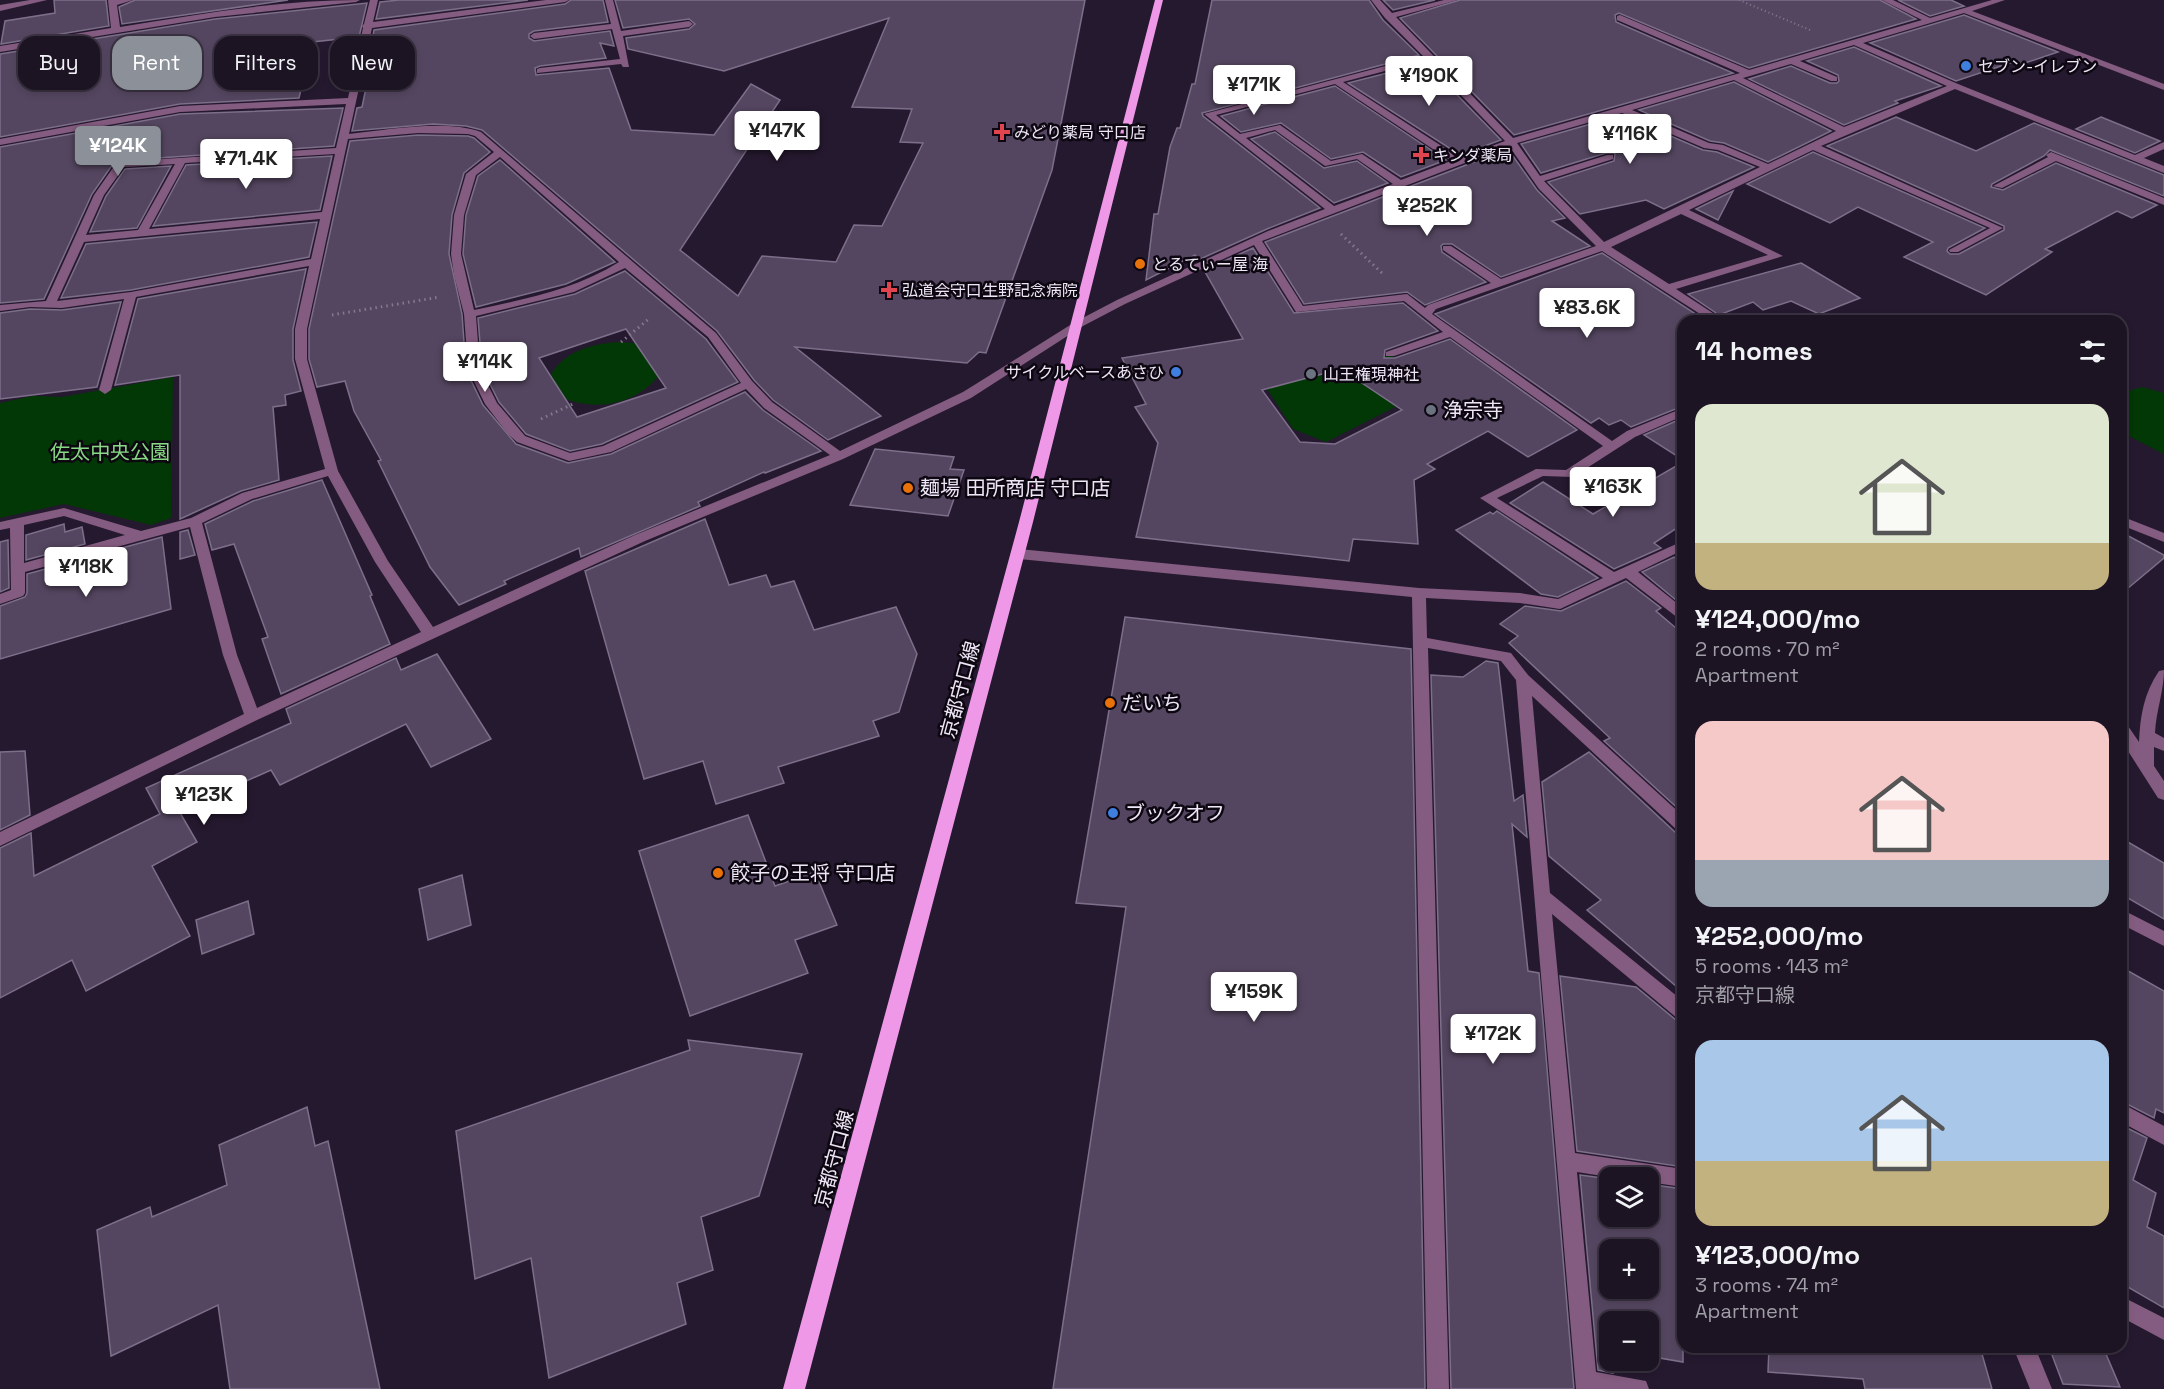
<!DOCTYPE html>
<meta charset="utf-8">
<style>
body{margin:0;font-family:"Space Grotesk","Noto Sans JP",sans-serif;background:#251c2b;color:#f1f3f6;height:100vh;display:flex;flex-direction:column;font-size:22px;white-space:nowrap}
*{box-sizing:border-box;margin:0}
p{font-size:20px;color:#a09ea6}
.icon{flex:none;width:33px;height:33px;fill:none;stroke:currentColor;stroke-width:2;stroke-linecap:round;stroke-linejoin:round}
.map{position:relative;flex:1;overflow:hidden}
.drawer{position:absolute;left:1677px;top:315px;width:450px;height:1038px;display:flex;flex-direction:column;background:#1c1323;border-radius:18px;box-shadow:0 3px 9px #0003,0 0 0 2px #3a3241}
.drawer>*{flex:none}
.banner{position:absolute;left:18px;top:36px;width:570px;height:54px;display:flex;gap:12px}
.fabs{position:absolute;left:1599px;top:1167px;display:grid;gap:12px}
.fabs a{display:grid;place-items:center;width:60px;height:60px;border-radius:12px;background:#1c1323;box-shadow:0 3px 9px #0003,0 0 0 2px #3a3241;font-size:30px}
.price{position:absolute;translate:-50% -51px;padding:0 14px;border-radius:6px;background:#fff;color:#222;font-size:20px;line-height:39px;filter:drop-shadow(0 2px 3px #0008)}
.price::after{content:'';position:absolute;left:50%;top:36px;width:18px;height:14px;margin-left:-9px;background:inherit;clip-path:polygon(0 0,100% 0,50% 100%)}
.price.on{background:#8c9099;color:#fff}
ul{padding:0;list-style:none}
li{display:grid;align-content:center;gap:12px;height:318px;padding:0 18px}
li span{display:grid;place-items:center;height:186px;border-radius:18px;color:#555}
li>.icon{margin-inline-start:auto}
span .icon{width:108px;height:108px;fill:#fffc;stroke-width:1}
li b{font-size:26px}
h2{display:flex;justify-content:space-between;align-items:center;height:72px;padding:0 18px;font-size:26px}
.chip{padding:0 21px;border-radius:18px;background:#1c1323;box-shadow:0 3px 9px #0003,0 0 0 2px #3a3241;font-size:21px;line-height:54px}
.chip.on{background:#8c9099;color:#fff}
.map>svg:first-child{display:block}
.green{fill:#023805}
.building{fill:#544660;stroke:#7d6e8a;stroke-width:1.5;fill-rule:evenodd}
.lines{fill:none;stroke-linecap:round;stroke-linejoin:round}
.path-far1{stroke:#847a8d;stroke-width:2;stroke-dasharray:1 3;stroke-linecap:butt}
.path{stroke:#847a8d;stroke-width:3;stroke-dasharray:1.5 4;stroke-linecap:butt}
.minor{fill:#855c81;fill-rule:evenodd}
.major{fill:#ee98e7;fill-rule:evenodd}
.shop-dot{fill:#3f7fe0;stroke:#0c0710;stroke-width:2}
.health-dot{fill:#e0444e;stroke:#0c0710;stroke-width:2}
.food-dot{fill:#e8710a;stroke:#0c0710;stroke-width:2}
.worship-dot{fill:#6b7280;stroke:#0c0710;stroke-width:2}
.labels{text-anchor:middle;stroke-width:5;stroke-linejoin:round;paint-order:stroke}
.far-poi-label{font-size:16px;fill:#eee6f6;stroke:#0c0710;text-anchor:start}
.poi-label{font-size:20px;fill:#eee6f6;stroke:#0c0710;text-anchor:start}
.park-label{font-size:20px;fill:#88d885;stroke:#0c0710}
.street-label{font-size:20px;fill:#eee6f6;stroke:#0c0710}
</style>
<div class="map">
<svg width="2164" height="1389" viewBox="0 0 2164 1389">
<rect width="100%" height="100%" fill="#25192f"/>
<g class="green">
<path d="M 618,342 L 634,343 L 647,348 L 660,374 C 636,406 591,413 557,395 L 550,376 C 564,351 591,344 618,342 Z"/>
<polygon points="1388,352 1394,357 1385,361 1423,393 1326,442 1293,429 1244,353 1375,354"/>
<polygon points="173,377 171,518 151,525 64,504 0,518 0,403 32,396 62,397"/>
<polygon points="2142,387 2164,393 2164,454 2121,432 2121,393"/>
</g>
<g class="building">
<polygon points="54,0 106,0 109,26 1,44 5,21 55,13"/>
<polygon points="135,0 288,0 122,24 119,7"/>
<polygon points="399,0 528,0 376,19 380,2"/>
<polygon points="571,0 603,0 608,22 534,31 529,34 529,38 534,41 610,31 614,46 600,43 606,58 540,66 535,68 536,75 609,68 631,130 714,135 751,84 780,100 680,250 738,296 762,256 836,262 854,225 882,226 923,143 900,142 912,109 852,107 889,18 724,71 628,49 626,38 689,29 695,24 689,19 623,28 615,0 1085,0 1052,170 986,353 979,352 967,363 795,347 881,416 828,440 773,400 754,380 717,331 482,130 466,126 433,124 352,131 357,108 362,107 377,35 373,36 374,30 565,4"/>
<polygon points="1212,0 1369,0 1383,20 1419,55 1202,113 1203,116 1320,208 1267,229 1198,260 1195,255 1146,280 1154,214 1158,214 1170,147 1177,128 1180,128 1192,84 1195,84"/>
<polygon points="1383,0 1435,0 1393,10"/>
<polygon points="1460,0 1880,0 1916,19 1749,68 1619,13 1615,15 1616,22 1733,73 1514,135 1400,18"/>
<polygon points="1898,0 1951,0 1964,6 1930,16"/>
<polygon points="367,3 359,37 312,42 299,98 180,104 0,137 0,54 215,19"/>
<polygon points="1964,15 2058,52 2019,65 2013,62 1956,81 1870,43"/>
<polygon points="1854,47 1941,86 1895,101 1898,103 1844,125 1749,79 1791,66 1830,83 1837,83 1839,81 1838,75 1807,61"/>
<polygon points="1426,63 1501,140 1460,155 1348,83"/>
<polygon points="1734,82 1831,131 1768,162 1724,143 1710,141 1639,110"/>
<polygon points="1335,86 1446,160 1401,177 1363,152 1331,159 1281,123 1241,132 1221,116"/>
<polygon points="343,108 334,146 115,161 92,194 44,299 0,303 0,147 180,114"/>
<polygon points="1622,115 1703,150 1717,152 1754,167 1664,209 1646,200 1580,214 1548,182 1614,161 1615,153 1606,153 1541,173 1521,144"/>
<polygon points="1896,117 1976,151 2034,123 2164,175 2164,196 2050,150 2044,156 1992,184 1991,187 2003,190 2056,163 2157,205 2132,218 2117,211 2045,249 2052,252 1986,295 1904,257 1933,242 1858,207 1830,223 1747,184 1813,152 1985,228 1948,248 1947,251 1950,254 1959,254 2004,230 2004,226 1827,146"/>
<polygon points="2101,117 2160,141 2135,153 2076,129"/>
<polygon points="1275,132 1324,168 1357,161 1388,183 1334,203 1251,139"/>
<polygon points="418,135 468,136 474,138 490,152 464,173 452,215 449,254 462,314 466,370 483,405 516,444 568,463 611,454 745,392 763,410 821,451 765,473 764,472 698,502 700,506 581,557 579,548 504,581 506,584 459,605 430,567 378,461 381,460 354,411 345,381 317,387 309,359 309,329 350,141"/>
<polygon points="1508,149 1537,190 1565,218 1552,221 1590,246 1501,277 1452,244 1443,244 1441,246 1442,252 1486,282 1425,305 1407,292 1304,304 1265,242"/>
<polygon points="332,156 320,210 153,226 186,165"/>
<polygon points="500,160 615,262 566,284 476,307 463,254 466,215 478,176"/>
<polygon points="171,166 137,228 90,232 106,196 125,169"/>
<polygon points="1733,191 1718,220 1696,209"/>
<polygon points="317,222 309,257 131,290 61,298 86,244"/>
<path d="M 1253,248 L 1294,313 L 1403,303 L 1438,331 L 1385,350 L 1384,358 L 1395,358 L 1450,339 L 1577,430 L 1528,457 L 1488,431 L 1427,464 L 1435,469 L 1414,480 L 1418,544 L 1353,539 L 1349,561 L 1136,537 L 1158,443 L 1135,407 L 1146,404 L 1122,358 L 1243,339 L 1204,270 ZM 1341,369 L 1402,410 L 1335,444 L 1300,442 L 1262,390 Z"/>
<polygon points="1602,253 1705,320 1683,321 1683,406 1631,427 1621,420 1609,425 1599,418 1591,423 1435,314"/>
<polygon points="1801,263 1860,298 1819,314 1791,301 1763,310 1753,302 1719,315 1688,294"/>
<polygon points="306,269 293,329 293,360 301,391 285,395 286,405 273,407 279,480 241,491 180,519 180,375 115,385 138,299"/>
<path d="M 625,271 L 706,339 L 738,382 L 602,444 L 570,451 L 526,434 L 499,402 L 482,368 L 478,318 L 575,294 ZM 626,329 L 666,388 L 577,417 L 539,358 Z"/>
<polygon points="121,302 97,387 0,399 0,313 30,309 62,310"/>
<polygon points="1683,418 1683,460 1644,435"/>
<polygon points="875,449 954,457 950,469 964,470 948,516 850,505"/>
<polygon points="1683,462 1683,524 1654,543 1661,548 1614,569 1510,503 1543,482 1593,514"/>
<polygon points="322,480 372,595 370,596 390,644 281,694 262,639 268,637 234,544 212,550 205,524 253,501"/>
<polygon points="1497,511 1598,578 1558,597 1541,594 1456,530 1490,512 1493,514"/>
<polygon points="705,519 729,585 766,575 771,587 794,581 814,630 896,607 917,654 899,712 873,721 879,736 778,767 784,783 716,804 703,761 644,779 585,571"/>
<polygon points="64,524 65,532 82,527 85,544 26,560 26,535"/>
<polygon points="188,530 195,555 180,559 180,532"/>
<polygon points="2121,532 2164,555 2164,558 2121,594"/>
<polygon points="162,537 171,609 0,659 0,606 25,597 27,593 27,574"/>
<polygon points="8,540 9,588 0,592 0,542"/>
<polygon points="1674,557 1683,564 1683,596 1676,600 1642,572"/>
<polygon points="1626,581 1661,608 1656,611 1683,634 1683,813 1604,741 1610,738 1509,643 1518,636 1500,624 1525,606 1561,611"/>
<polygon points="1125,617 1411,649 1425,1389 1053,1389 1126,907 1076,903"/>
<polygon points="437,654 491,739 431,767 406,724 280,785 271,770 179,811 197,842 152,866 190,936 86,991 72,960 0,998 0,848 31,833 34,876 160,814 146,788 291,723 286,709 396,658 401,670"/>
<polygon points="1486,661 1498,663 1514,801 1523,795 1527,837 1512,824 1528,971 1539,973 1574,1389 1451,1389 1431,675 1463,677"/>
<polygon points="25,751 30,815 0,830 0,752"/>
<polygon points="1589,752 1675,832 1683,833 1683,992 1587,910 1601,900 1549,856 1542,782"/>
<polygon points="748,815 775,886 815,872 837,925 795,940 808,973 690,1016 639,851"/>
<polygon points="2121,838 2164,863 2164,919 2121,894"/>
<polygon points="462,875 471,925 428,940 419,889"/>
<polygon points="248,901 254,934 202,954 196,920"/>
<polygon points="2121,967 2164,991 2164,1113 2156,1109 2154,1118 2121,1101"/>
<polygon points="1560,976 1636,987 1676,1020 1683,1022 1683,1167 1577,1151"/>
<polygon points="688,1040 802,1054 759,1196 701,1217 713,1270 677,1283 686,1324 549,1378 531,1258 475,1279 456,1131 690,1050"/>
<polygon points="307,1107 315,1146 328,1141 380,1389 230,1389 218,1305 111,1356 97,1230 150,1207 152,1217 227,1185 219,1145"/>
<polygon points="2121,1125 2147,1138 2133,1180 2156,1193 2147,1227 2164,1236 2164,1308 2121,1283"/>
<path d="M 1580,1175 L 1610,1179 L 1610,1216 L 1648,1216 L 1648,1184 L 1683,1189 L 1683,1362 L 1648,1356 L 1648,1322 L 1610,1322 L 1610,1360 L 1614,1360 L 1613,1373 L 1598,1370 ZM 1610,1250 L 1648,1250 L 1648,1288 L 1610,1288 Z"/>
<polygon points="1769,1347 1980,1347 1992,1389 1865,1389 1863,1379 1768,1372"/>
<polygon points="2049,1347 2103,1347 2120,1387 2063,1384"/>
</g>
<g class="lines">
<polyline class="path-far1" points="1739,0 1810,30"/>
<g class="path">
<polyline points="1341,234 1383,274"/>
<polyline points="332,315 440,297"/>
<polyline points="621,342 650,318"/>
<polyline points="541,419 575,403"/>
</g>
<g class="minor">
<polygon points="30,0 47,0 0,11 0,5"/>
<path d="M 108,0 L 133,0 L 117,5 L 120,27 C 199,14 280,0 360,0 L 356,2 L 215,17 L 0,52 L 0,46 L 111,28 Z"/>
<path d="M 370,0 L 378,0 L 373,22 L 546,0 L 569,0 L 565,2 L 372,28 L 349,134 C 389,130 443,119 481,132 L 716,333 L 752,381 L 772,402 L 840,451 L 963,392 L 1075,322 L 1117,300 L 1268,231 L 1325,209 L 1204,114 L 1423,56 L 1385,18 L 1371,0 L 1380,0 L 1392,13 L 1444,0 L 1458,0 L 1396,17 L 1513,138 L 1740,73 L 1617,20 L 1617,16 L 1620,15 L 1749,70 L 1922,20 L 1882,0 L 1893,0 L 1930,18 L 1992,0 L 2005,0 L 1972,11 L 2164,84 L 2164,90 L 1964,13 L 1863,43 L 1958,84 L 2135,155 L 2164,142 L 2164,149 L 2144,158 L 2164,166 L 2164,173 L 1955,89 L 1821,146 L 2003,228 L 1958,252 L 1950,252 L 1949,250 L 1990,228 L 1813,150 L 1689,210 L 1783,256 L 1676,289 L 1725,321 L 1711,321 L 1602,251 L 1436,309 L 1432,314 L 1612,441 L 1627,431 L 1683,408 L 1683,416 L 1635,437 L 1573,477 L 1543,476 L 1497,498 L 1614,572 L 1683,541 L 1683,550 L 1638,572 L 1683,608 L 1683,620 L 1678,618 L 1626,578 L 1560,609 L 1520,603 L 1426,598 L 1427,638 L 1511,653 L 1528,675 L 1683,816 L 1683,831 L 1677,830 L 1532,696 L 1550,893 L 1683,1001 L 1683,1020 L 1677,1018 L 1552,914 L 1575,1153 L 1683,1169 L 1683,1187 L 1648,1182 L 1648,1178 L 1615,1178 L 1577,1172 L 1596,1372 L 1646,1381 L 1649,1389 L 1576,1389 L 1516,680 L 1501,661 L 1428,648 L 1449,1389 L 1427,1389 L 1412,597 L 1019,559 L 1012,554 L 1019,549 L 1419,588 L 1520,593 L 1558,599 L 1603,578 L 1480,498 L 1536,469 L 1566,470 L 1603,446 L 1450,337 L 1394,356 L 1386,356 L 1386,352 L 1443,332 L 1404,301 L 1296,312 L 1254,245 L 1125,304 L 1083,326 L 971,398 L 843,459 L 645,541 L 257,720 L 0,846 L 0,832 L 244,714 L 223,655 L 190,527 L 25,572 L 25,593 L 23,596 L 0,604 L 0,594 L 11,590 L 10,528 L 0,530 L 0,522 L 64,508 L 141,531 L 191,518 L 242,493 L 325,469 L 295,359 L 295,329 L 309,266 L 136,297 L 111,390 L 105,394 L 99,390 L 124,299 L 62,308 L 30,307 L 0,311 L 0,305 L 46,301 L 94,195 L 117,162 L 336,148 L 346,104 L 180,112 L 0,145 L 0,139 L 180,106 L 348,98 L 363,28 L 362,26 L 364,24 ZM 1854,45 L 1947,86 L 1844,127 L 1743,78 L 1791,64 L 1831,81 L 1837,81 L 1837,77 L 1800,61 ZM 1427,60 L 1505,141 L 1460,158 L 1343,82 ZM 1734,80 L 1836,131 L 1768,164 L 1723,145 L 1709,143 L 1632,110 ZM 1335,84 L 1451,161 L 1401,180 L 1362,154 L 1331,161 L 1280,125 L 1240,134 L 1216,115 ZM 1622,113 L 1704,148 L 1718,150 L 1760,167 L 1604,242 L 1544,181 L 1613,159 L 1613,155 L 1607,155 L 1540,176 L 1517,143 ZM 1275,130 L 1325,166 L 1357,159 L 1393,184 L 1334,206 L 1246,138 ZM 418,133 L 468,134 L 475,136 L 494,152 L 466,174 L 454,215 L 451,254 L 454,275 L 464,314 L 468,369 L 485,404 L 508,434 L 517,442 L 569,461 L 611,452 L 746,389 L 764,408 L 830,455 L 635,535 L 433,627 L 388,561 L 338,471 L 307,359 L 307,329 L 348,139 ZM 1509,146 L 1539,189 L 1596,246 L 1501,279 L 1451,246 L 1443,246 L 1443,250 L 1491,283 L 1428,305 L 1425,308 L 1407,294 L 1303,306 L 1262,241 ZM 335,154 L 322,212 L 149,229 L 185,163 ZM 500,157 L 619,262 C 574,290 525,299 474,310 L 461,254 L 464,215 L 476,175 ZM 175,164 L 138,230 L 86,235 L 104,195 L 124,167 ZM 1681,214 L 1768,255 L 1669,284 L 1611,247 ZM 320,219 L 311,259 L 131,292 L 57,301 L 84,242 ZM 625,268 L 708,337 L 741,383 L 603,446 L 570,453 L 525,436 L 497,403 L 480,369 L 476,316 L 574,292 ZM 328,476 L 375,562 L 421,632 L 257,708 L 237,655 L 202,523 L 252,499 ZM 64,516 L 125,535 L 24,563 L 24,525 Z"/>
<polygon points="605,0 613,0 621,31 689,21 693,24 689,27 623,36 629,67 623,67 621,64 537,73 537,69 540,68 620,59 612,29 534,39 530,36 534,33 611,24"/>
<polygon points="2051,152 2164,198 2164,205 2056,161 2002,188 1993,186 2048,157 2046,155"/>
<polygon points="2121,516 2164,533 2164,542 2121,525"/>
<path d="M 2164,670 C 2164,691 2156,711 2155,733 L 2164,738 L 2164,751 L 2154,747 L 2154,766 L 2164,781 L 2164,800 L 2158,798 L 2121,740 L 2121,721 L 2126,723 L 2139,742 C 2140,716 2144,693 2159,671 Z"/>
<polygon points="2121,909 2164,931 2164,946 2121,924"/>
<polygon points="2121,1103 2164,1126 2164,1145 2121,1122"/>
<polygon points="2121,1296 2164,1318 2164,1340 2121,1317"/>
<polygon points="2013,1347 2035,1347 2052,1389 2030,1389"/>
</g>
<polygon class="major" points="1155,0 1163,0 1033,522 805,1389 783,1389 1019,522"/>
</g>
<g class="shop-dot">
<circle cx="1966" cy="66" r="6"/>
<circle cx="1176" cy="372" r="6"/>
<circle cx="1113" cy="813" r="6"/>
</g>
<g class="health-dot">
<path d="M999 123h6v6h6v6h-6v6h-6v-6h-6v-6h6z"/>
<path d="M1418 146h6v6h6v6h-6v6h-6v-6h-6v-6h6z"/>
<path d="M886 281h6v6h6v6h-6v6h-6v-6h-6v-6h6z"/>
</g>
<g class="food-dot">
<circle cx="1140" cy="264" r="6"/>
<circle cx="908" cy="488" r="6"/>
<circle cx="1110" cy="703" r="6"/>
<circle cx="718" cy="873" r="6"/>
</g>
<g class="worship-dot">
<circle cx="1311" cy="374" r="6"/>
<circle cx="1431" cy="410" r="6"/>
</g>
<g class="labels">
<g class="far-poi-label">
<text x="1978" y="72">セブン-イレブン</text>
<text x="1014" y="138">みどり薬局 守口店</text>
<text x="1433" y="161">キンダ薬局</text>
<text x="1152" y="270">とるてぃー屋 海</text>
<text x="902" y="296">弘道会守口生野記念病院</text>
<text x="1164" y="378" text-anchor="end">サイクルベースあさひ</text>
<text x="1323" y="380">山王権現神社</text>
</g>
<g class="poi-label">
<text x="1443" y="417">浄宗寺</text>
<text x="920" y="495">麺場 田所商店 守口店</text>
<text x="1122" y="710">だいち</text>
<text x="1125" y="820">ブックオフ</text>
<text x="730" y="880">餃子の王将 守口店</text>
</g>
<g class="park-label">
<text x="110" y="459">佐太中央公園</text>
</g>
<g class="street-label">
<text transform="translate(960 690) rotate(-75)" y="7">京都守口線</text>
<text transform="translate(834 1159) rotate(-75)" y="7">京都守口線</text>
</g>
</g>
</svg>
<div class="fabs">
<a><svg class="icon" aria-label="layers" viewBox="0 0 24 24"><path d="M12 4l9 5-9 5-9-5zM3 14l9 5 9-5"/></svg></a>
<a>+</a>
<a>−</a>
</div>
<b class="price" style="left:1429px;top:107px">¥190K</b>
<b class="price" style="left:1254px;top:116px">¥171K</b>
<b class="price" style="left:777px;top:162px">¥147K</b>
<b class="price" style="left:1630px;top:165px">¥116K</b>
<b class="price on" style="left:118px;top:177px">¥124K</b>
<b class="price" style="left:246px;top:190px">¥71.4K</b>
<b class="price" style="left:1427px;top:237px">¥252K</b>
<b class="price" style="left:1587px;top:339px">¥83.6K</b>
<b class="price" style="left:485px;top:393px">¥114K</b>
<b class="price" style="left:1613px;top:518px">¥163K</b>
<b class="price" style="left:86px;top:598px">¥118K</b>
<b class="price" style="left:204px;top:826px">¥123K</b>
<b class="price" style="left:1254px;top:1023px">¥159K</b>
<b class="price" style="left:1493px;top:1065px">¥172K</b>
<div class="banner">
<a class="chip">Buy</a>
<a class="chip on">Rent</a>
<a class="chip">Filters</a>
<a class="chip">New</a>
</div>
<section class="drawer">
<h2>14 homes<svg class="icon" aria-label="filters" viewBox="0 0 24 24"><path d="M4 7h16M4 17h16"/><circle cx="9" cy="7" r="2"/><circle cx="15" cy="17" r="2"/></svg></h2>
<ul>
<li><span style="background:linear-gradient(#dfe7d0 75%,#c2b280 0)"><svg class="icon" aria-label="home" viewBox="0 0 24 24"><path d="M3 11l9-7 9 7M6 9v11h12V9"/></svg></span><div><b>¥124,000/mo</b><p>2 rooms · 70 m²</p><p>Apartment</p></div></li>
<li><span style="background:linear-gradient(#f6c9c9 75%,#9aa5b1 0)"><svg class="icon" aria-label="home" viewBox="0 0 24 24"><path d="M3 11l9-7 9 7M6 9v11h12V9"/></svg></span><div><b>¥252,000/mo</b><p>5 rooms · 143 m²</p><p>京都守口線</p></div></li>
<li><span style="background:linear-gradient(#a9c7e8 65%,#c2b280 0)"><svg class="icon" aria-label="home" viewBox="0 0 24 24"><path d="M3 11l9-7 9 7M6 9v11h12V9"/></svg></span><div><b>¥123,000/mo</b><p>3 rooms · 74 m²</p><p>Apartment</p></div></li>
</ul>
</section>
</div>
